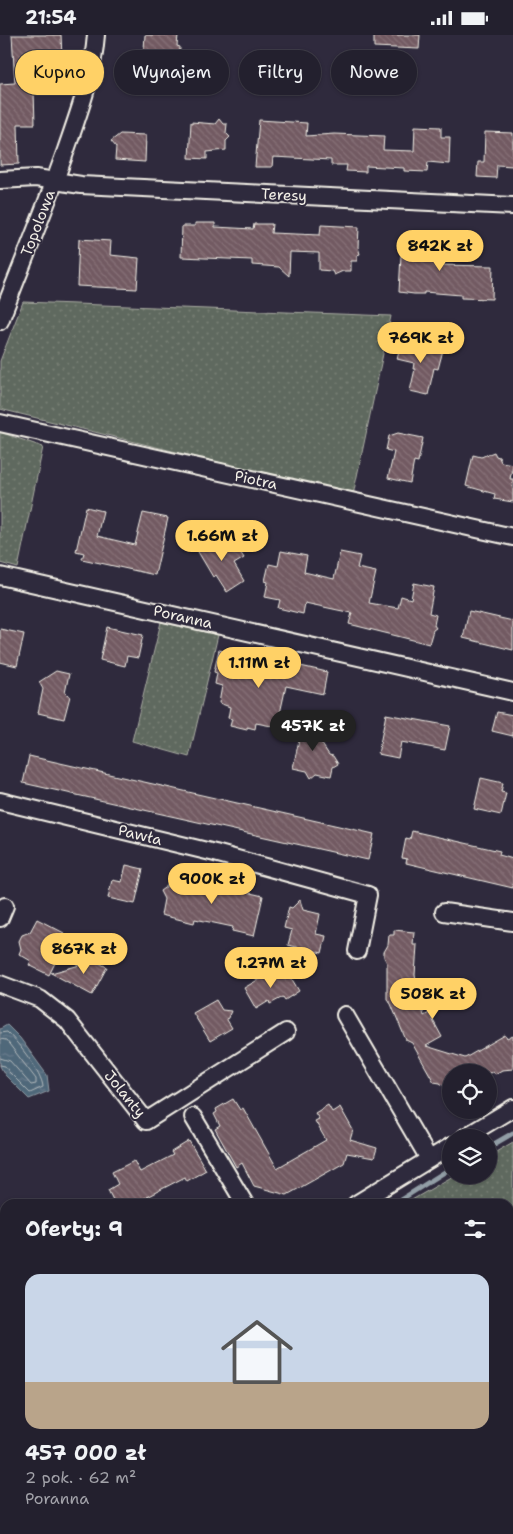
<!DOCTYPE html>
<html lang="pl">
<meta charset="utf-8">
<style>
body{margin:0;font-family:"Shantell Sans",sans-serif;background:#2b2836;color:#f1f3f6;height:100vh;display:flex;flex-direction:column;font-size:19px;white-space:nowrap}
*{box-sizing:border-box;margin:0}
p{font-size:16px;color:#a3a3aa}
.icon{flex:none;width:28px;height:28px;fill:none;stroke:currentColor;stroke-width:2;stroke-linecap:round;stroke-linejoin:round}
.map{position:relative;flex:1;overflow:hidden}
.sheet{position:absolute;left:0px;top:1164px;width:514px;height:336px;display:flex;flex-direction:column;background:#23202e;border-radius:15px 15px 0 0;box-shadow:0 1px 4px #0004,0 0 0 1px #403e4a}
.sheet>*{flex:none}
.top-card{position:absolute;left:15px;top:15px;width:484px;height:45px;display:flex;gap:10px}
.fabs{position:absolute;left:442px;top:1029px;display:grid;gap:10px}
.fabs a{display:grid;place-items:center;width:55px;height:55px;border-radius:50%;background:#23202e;box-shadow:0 1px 4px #0004,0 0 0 1px #403e4a;font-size:25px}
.price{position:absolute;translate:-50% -42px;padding:0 11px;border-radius:18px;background:#ffd166;color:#111;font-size:16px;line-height:32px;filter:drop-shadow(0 1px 2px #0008)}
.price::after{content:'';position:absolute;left:50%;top:30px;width:15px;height:11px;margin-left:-8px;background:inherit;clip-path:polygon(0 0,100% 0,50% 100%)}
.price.on{background:#222;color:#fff}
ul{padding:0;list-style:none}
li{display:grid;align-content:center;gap:10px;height:265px;padding:0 25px}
li span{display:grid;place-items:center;height:155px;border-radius:15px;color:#555}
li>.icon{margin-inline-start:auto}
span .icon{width:90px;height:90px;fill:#fffc;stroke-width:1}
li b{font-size:21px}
h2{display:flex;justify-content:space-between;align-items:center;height:60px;padding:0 25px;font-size:21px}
.pill{padding:0 18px;border-radius:22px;background:#23202e;box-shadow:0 1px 4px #0004,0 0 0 1px #403e4a;font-size:18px;line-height:45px}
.pill.on{background:#ffd166;color:#111}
.status{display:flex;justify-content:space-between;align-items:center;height:35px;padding:0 25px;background:#23202e;direction:ltr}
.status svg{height:14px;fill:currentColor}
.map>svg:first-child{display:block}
.grass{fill:url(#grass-dots);stroke:#aaada3}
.water{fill:url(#water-ripples);stroke:#929ea6}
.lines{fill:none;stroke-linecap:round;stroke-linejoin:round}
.shore{stroke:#b2babc;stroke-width:1}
.stream{stroke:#929ea6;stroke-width:5}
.building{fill:url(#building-back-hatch);stroke:#f4f1e8}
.minor-casing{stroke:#f4f1e8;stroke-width:20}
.minor{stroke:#2f2a3d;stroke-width:16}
.labels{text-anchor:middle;stroke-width:4;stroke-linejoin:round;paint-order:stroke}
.street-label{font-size:15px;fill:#f4f1e8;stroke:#2f2a3d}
</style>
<div class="status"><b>21:54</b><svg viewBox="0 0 49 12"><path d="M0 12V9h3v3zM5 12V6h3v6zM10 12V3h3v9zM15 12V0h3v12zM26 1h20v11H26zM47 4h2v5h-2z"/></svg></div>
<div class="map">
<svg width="513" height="1499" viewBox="0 0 513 1499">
<defs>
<pattern id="grass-dots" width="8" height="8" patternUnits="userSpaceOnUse" patternTransform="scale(1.25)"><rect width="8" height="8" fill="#5f695e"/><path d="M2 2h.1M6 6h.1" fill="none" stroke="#777f75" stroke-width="1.8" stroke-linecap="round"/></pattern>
<pattern id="water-ripples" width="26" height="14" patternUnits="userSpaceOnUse" patternTransform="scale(1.25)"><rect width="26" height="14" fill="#50677a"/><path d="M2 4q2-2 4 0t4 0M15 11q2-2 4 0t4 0" fill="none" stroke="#6a7d8d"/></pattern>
<pattern id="building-back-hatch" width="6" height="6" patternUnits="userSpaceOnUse" patternTransform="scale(1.25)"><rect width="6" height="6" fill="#725a62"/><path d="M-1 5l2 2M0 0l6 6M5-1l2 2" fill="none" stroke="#877278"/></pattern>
</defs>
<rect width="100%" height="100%" fill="#2f2a3d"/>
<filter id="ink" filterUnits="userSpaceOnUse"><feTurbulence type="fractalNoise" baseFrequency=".02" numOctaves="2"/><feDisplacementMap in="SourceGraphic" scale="10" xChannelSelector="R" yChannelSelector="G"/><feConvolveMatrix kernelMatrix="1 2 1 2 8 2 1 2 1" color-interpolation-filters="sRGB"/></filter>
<g filter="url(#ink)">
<g class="grass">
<polygon points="23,267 391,281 353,460 0,374 0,326"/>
<polygon points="0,397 43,412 18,533 0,528"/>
<polygon points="161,587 218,600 189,722 132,706"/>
<polygon points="513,1107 513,1262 509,1262 509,1169 405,1169 455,1140 489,1140 489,1121"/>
<polygon points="9,1495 300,1495 299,1499 3,1499"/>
</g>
<polygon class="water" points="7,990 20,1003 47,1040 49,1056 29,1064 5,1040 0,1031 0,994"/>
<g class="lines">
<g class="shore">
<path d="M 0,998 L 7,997 C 18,1008 42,1037 43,1052 L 30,1058 L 9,1037 L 5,1031 L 0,1030"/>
<polyline points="0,1004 6,1005 36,1044 36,1049 31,1050 10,1026 0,1023"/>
</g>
<g class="stream">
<polyline points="489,1112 513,1098"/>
<polyline points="394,1169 451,1133"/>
<polyline points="0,1423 5,1419"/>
</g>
</g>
<g class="building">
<polygon points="12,0 61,0 62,23 33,25 35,89 18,89 19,129 0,130 0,49 15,48"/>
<polygon points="145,0 178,0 177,11 180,12 179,32 153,30 153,29 143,28"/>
<polygon points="374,0 420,0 419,14 374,12"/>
<polygon points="219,84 223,89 227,89 226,98 230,102 226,106 226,115 207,117 207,124 189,123 191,87 215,89"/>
<polygon points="259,85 307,88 306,101 334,99 384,101 383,115 414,116 415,91 441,92 441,102 450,102 449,129 428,127 427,137 404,136 404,133 366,131 366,137 346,136 347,130 331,130 331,125 273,122 272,132 255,132"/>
<polygon points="485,97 513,98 513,131 497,130 496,143 477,142 478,127 484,127"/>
<polygon points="120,99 146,100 145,127 115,125 116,112 111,106"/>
<polygon points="195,188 215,188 215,192 253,194 254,189 272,189 271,198 320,200 321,190 359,192 358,212 360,219 357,220 357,226 351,226 351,236 343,236 334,240 332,236 319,235 319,218 290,217 289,241 279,232 252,230 252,225 181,222 182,191 195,191"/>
<polygon points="410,200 438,203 437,230 493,231 492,264 461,263 461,260 424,257 424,259 414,259 399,257 402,202"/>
<polygon points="79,204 111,206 110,220 139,223 137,254 77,251"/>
<polygon points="401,306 443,315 438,334 434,333 428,360 410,356 415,334 413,334 414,328 397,324"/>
<polygon points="398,398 423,403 418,427 414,426 410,448 388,443 394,417 386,415 389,401"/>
<polygon points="494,417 496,421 499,422 501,427 513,429 510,444 513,444 513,467 494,464 495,459 466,451 473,420 481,422"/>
<polygon points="86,472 103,476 97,501 135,510 143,478 168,483 155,540 82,524 84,518 76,516"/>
<polygon points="204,501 213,505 216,503 223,513 233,506 244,523 234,529 244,546 227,557 216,540 213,542 197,515 204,510"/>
<polygon points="281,516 307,521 304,537 334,544 340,517 360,521 357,533 376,537 369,568 398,573 401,561 411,564 414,548 434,552 429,578 436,580 434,590 436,593 433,595 429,609 349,589 352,578 305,568 303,579 278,573 280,565 265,562 268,547 265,546 269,529 278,531"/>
<polygon points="469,576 513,586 513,615 463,603"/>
<polygon points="107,592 143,600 138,623 127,621 125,631 100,625"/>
<polygon points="0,594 24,599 17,631 0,627"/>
<polygon points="219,615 247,622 245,628 294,640 296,630 327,637 323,659 286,651 277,692 256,688 255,694 247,692 247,695 230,691 232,684 228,683 230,672 219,668 222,651 215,649 217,638 214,637"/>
<polygon points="56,636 69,639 65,658 70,661 64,684 38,678 43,654 39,647"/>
<polygon points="497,677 513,680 513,701 492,696"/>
<polygon points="386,679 450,691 445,715 401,707 398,723 378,719"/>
<polygon points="312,685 315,690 323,692 320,706 329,720 333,721 338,729 333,732 331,741 317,738 311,743 307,736 293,733 302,691"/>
<polygon points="29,721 374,799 368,825 23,748"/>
<polygon points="481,743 503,748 501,757 506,758 501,780 474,774"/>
<polygon points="412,796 500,816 499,820 513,824 513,853 406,828 407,824 402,823 406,803 410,804"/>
<polygon points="126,830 143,834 135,869 108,863 112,845 122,847"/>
<polygon points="169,843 185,846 186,843 263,861 254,901 232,896 233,892 195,884 194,888 161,880 164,864 160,856 167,851"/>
<polygon points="300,865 303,875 320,879 316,899 326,901 322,918 288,910 292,895 284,893 289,872 292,873"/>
<polygon points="37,884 64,898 50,925 55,928 49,940 29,930 31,926 19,919 21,914 19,906 22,900 30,897"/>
<polygon points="394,895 414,897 413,910 417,910 415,940 419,962 424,981 429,978 442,1002 426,1011 465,1023 505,1000 507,1004 513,1001 513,1034 502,1035 495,1039 493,1036 490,1038 451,1038 451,1056 440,1048 434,1047 412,1008 406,1005 391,969 387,964 387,928 384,922 384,917 388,910 389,900 394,900"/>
<polygon points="85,921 107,932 92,960 51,938 80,930"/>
<polygon points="280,932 287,943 290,941 299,956 285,965 283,962 270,969 269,966 256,974 244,953"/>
<polygon points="216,965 222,975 231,976 227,985 232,993 210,1006 193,978"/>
<polygon points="233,1064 240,1075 243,1073 277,1133 326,1105 315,1086 319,1084 315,1078 328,1070 332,1077 340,1072 353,1095 350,1105 377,1113 374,1123 347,1118 344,1128 287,1160 254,1151 242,1128 236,1132 215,1094 220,1091 214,1079 217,1077 216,1074"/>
<polygon points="189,1106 206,1135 187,1146 185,1142 133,1169 115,1169 108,1155 118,1149 112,1137 134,1126 140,1137 173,1120 171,1117"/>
</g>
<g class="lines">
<defs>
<g id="minor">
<polyline points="0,145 36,143 81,150 513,171"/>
<path d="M 0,286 C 22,229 46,172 66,115 C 79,77 93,40 96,0"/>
<polyline points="0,388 513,502"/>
<polyline points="0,541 513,657"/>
<polyline points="0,766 215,818 368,860 357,916"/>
<polyline points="444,877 513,887"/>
<polyline points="0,883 5,871"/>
<polyline points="0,949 40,964 67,985 146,1086 286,997"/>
<polyline points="345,980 429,1124"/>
<polyline points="193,1082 245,1169"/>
<polyline points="465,1102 513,1073"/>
<polyline points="356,1169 451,1111"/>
<polyline points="0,1323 5,1327"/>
<polyline points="509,1359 513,1359"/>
<polyline points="0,1405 5,1402"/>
<polyline points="509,1446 513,1446"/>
</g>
</defs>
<use href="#minor" class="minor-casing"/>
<use href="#minor" class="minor"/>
</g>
</g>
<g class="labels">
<g class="street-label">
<text transform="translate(284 160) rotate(3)" y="5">Teresy</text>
<text transform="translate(38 188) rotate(-69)" y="5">Topolowa</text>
<text transform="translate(256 445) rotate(12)" y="5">Piotra</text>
<text transform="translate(183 582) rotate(13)" y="5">Poranna</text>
<text transform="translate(140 800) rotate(14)" y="5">Pawła</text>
<text transform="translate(125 1059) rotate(51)" y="5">Jolanty</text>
</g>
</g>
</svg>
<div class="fabs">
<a><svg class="icon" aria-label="locate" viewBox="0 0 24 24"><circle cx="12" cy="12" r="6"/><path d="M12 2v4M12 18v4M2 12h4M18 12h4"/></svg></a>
<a><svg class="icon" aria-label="layers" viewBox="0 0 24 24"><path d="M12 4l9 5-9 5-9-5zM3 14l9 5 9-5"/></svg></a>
</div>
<b class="price" style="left:440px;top:237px">842K zł</b>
<b class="price" style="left:421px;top:329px">769K zł</b>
<b class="price" style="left:222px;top:527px">1.66M zł</b>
<b class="price" style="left:259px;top:654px">1.11M zł</b>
<b class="price on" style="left:313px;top:717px">457K zł</b>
<b class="price" style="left:212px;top:870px">900K zł</b>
<b class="price" style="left:84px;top:940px">867K zł</b>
<b class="price" style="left:271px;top:954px">1.27M zł</b>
<b class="price" style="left:433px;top:985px">508K zł</b>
<div class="top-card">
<a class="pill on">Kupno</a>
<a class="pill">Wynajem</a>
<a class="pill">Filtry</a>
<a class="pill">Nowe</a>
</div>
<section class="sheet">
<h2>Oferty: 9<svg class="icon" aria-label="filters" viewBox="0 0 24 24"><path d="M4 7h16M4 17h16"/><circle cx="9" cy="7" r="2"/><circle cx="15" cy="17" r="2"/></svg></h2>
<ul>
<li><span style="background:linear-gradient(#c9d6e8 70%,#b9a48a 0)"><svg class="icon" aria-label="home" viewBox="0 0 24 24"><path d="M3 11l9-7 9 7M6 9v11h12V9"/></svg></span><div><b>457 000 zł</b><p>2 pok. · 62 m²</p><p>Poranna</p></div></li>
</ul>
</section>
</div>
